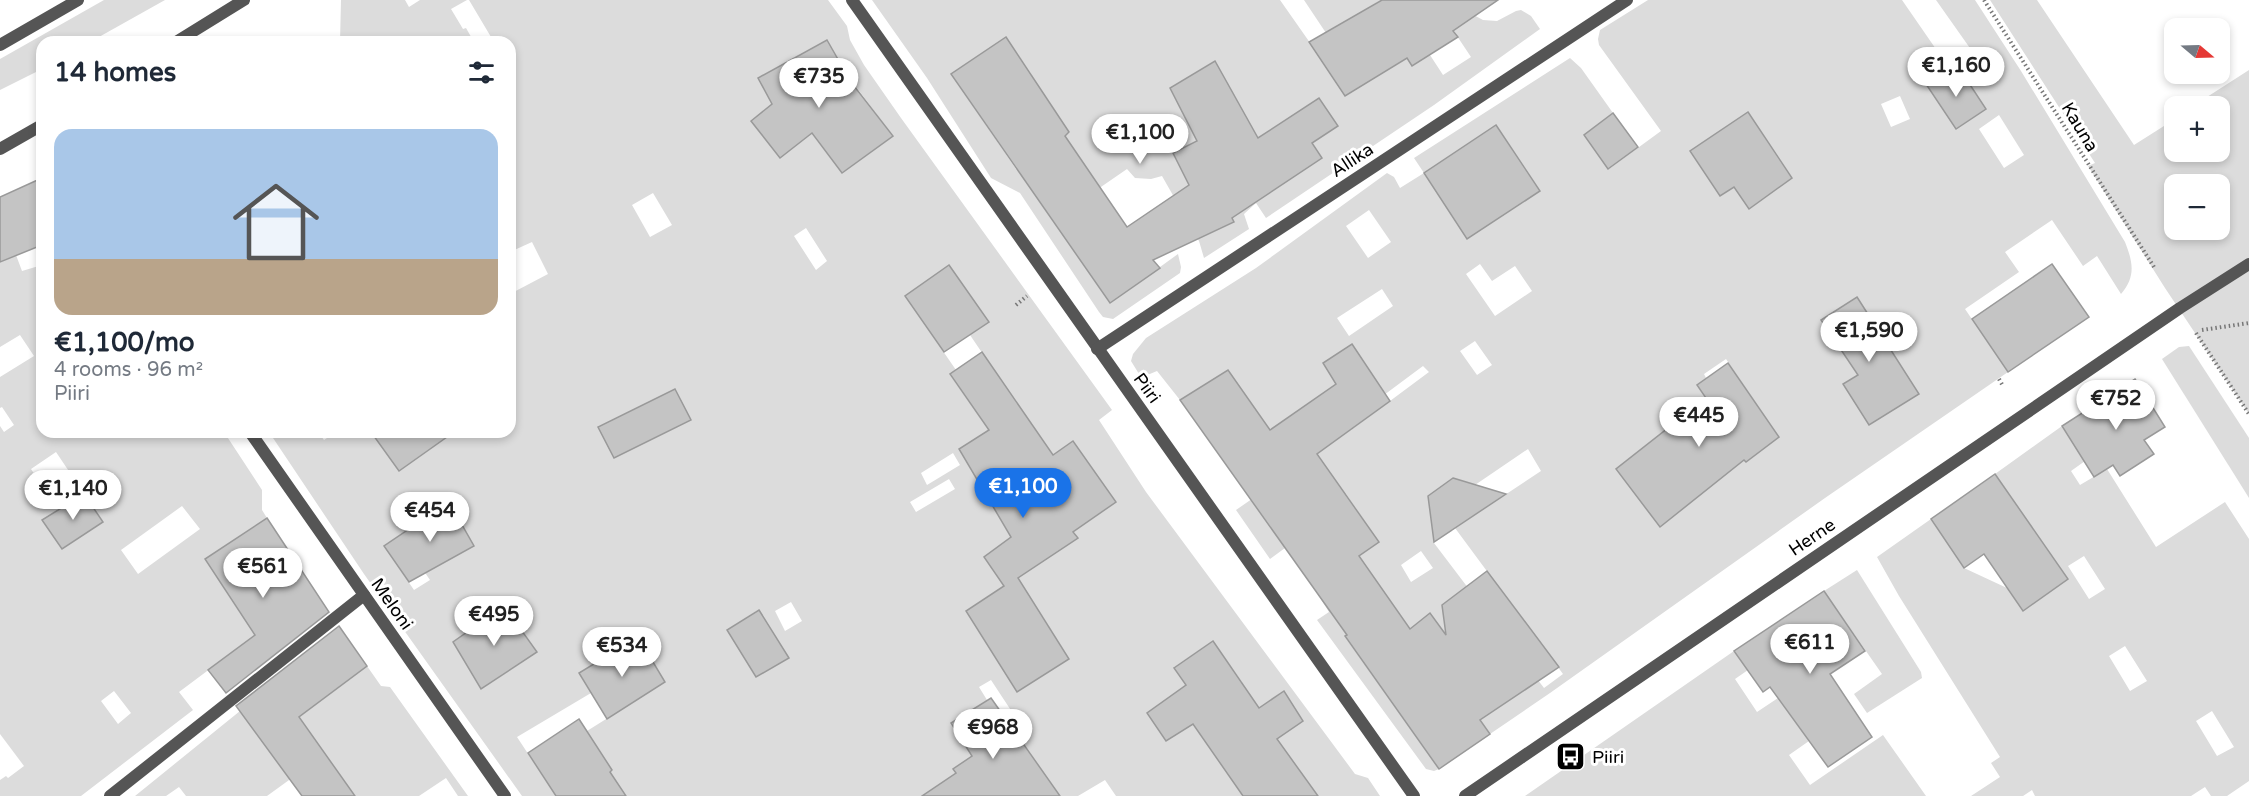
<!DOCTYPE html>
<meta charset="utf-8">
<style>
body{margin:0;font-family:"Varela Round",sans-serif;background:#f6f6f7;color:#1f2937;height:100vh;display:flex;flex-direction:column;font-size:22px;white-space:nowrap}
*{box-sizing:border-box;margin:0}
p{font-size:20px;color:#747a83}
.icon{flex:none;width:33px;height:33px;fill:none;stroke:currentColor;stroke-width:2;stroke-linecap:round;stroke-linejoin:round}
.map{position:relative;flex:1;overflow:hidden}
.panel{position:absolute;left:36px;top:36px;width:480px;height:402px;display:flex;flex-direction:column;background:#fff;border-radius:18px;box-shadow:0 3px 9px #0003}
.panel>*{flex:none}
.needle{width:39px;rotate:109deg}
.buttons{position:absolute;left:2164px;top:18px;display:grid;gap:12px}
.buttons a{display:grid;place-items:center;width:66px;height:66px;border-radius:12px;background:#fff;box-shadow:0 3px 9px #0003;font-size:30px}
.price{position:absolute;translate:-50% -51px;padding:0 14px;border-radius:21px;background:#fff;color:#222;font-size:20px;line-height:39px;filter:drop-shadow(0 2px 3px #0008)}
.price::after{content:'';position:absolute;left:50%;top:36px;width:18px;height:14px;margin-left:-9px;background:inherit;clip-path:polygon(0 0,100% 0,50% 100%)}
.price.selected{background:#1a73e8;color:#fff}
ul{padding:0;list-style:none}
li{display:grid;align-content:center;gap:12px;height:318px;padding:0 18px}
li span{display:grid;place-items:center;height:186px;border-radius:18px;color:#555}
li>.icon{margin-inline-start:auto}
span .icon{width:108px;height:108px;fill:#fffc;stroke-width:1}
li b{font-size:26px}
h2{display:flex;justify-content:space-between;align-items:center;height:72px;padding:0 18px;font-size:26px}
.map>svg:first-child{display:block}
.green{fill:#dcdcdc;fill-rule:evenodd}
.building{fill:#c4c4c4;stroke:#999;stroke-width:1.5}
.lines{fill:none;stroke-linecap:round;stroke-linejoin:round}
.path{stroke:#777;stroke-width:4;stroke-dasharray:1.5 3;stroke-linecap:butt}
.lane{stroke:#555;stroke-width:12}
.street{stroke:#555;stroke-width:12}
.labels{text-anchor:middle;stroke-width:6;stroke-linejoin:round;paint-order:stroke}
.street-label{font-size:18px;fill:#000;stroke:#fff}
.poi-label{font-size:18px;fill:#000;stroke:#fff;text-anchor:start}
</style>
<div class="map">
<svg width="2249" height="796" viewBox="0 0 2249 796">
<rect width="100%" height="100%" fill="#fff"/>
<g class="green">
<polygon points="104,0 165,0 90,42 42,42 42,69 0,90 0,59"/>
<polygon points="341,0 405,0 409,7 420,0 467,0 451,9 463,29 466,28 474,42 340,42"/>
<path d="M 469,0 L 828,0 L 847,26 L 850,40 L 864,65 L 901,118 L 1112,410 L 1099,420 L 1146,492 L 1355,774 L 1368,778 L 1380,796 L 1318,796 L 1295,764 L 1243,796 L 1116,796 L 1105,780 L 1078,796 L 1059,796 L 1009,723 L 1016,718 L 991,680 L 979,687 L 987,700 L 951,724 L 960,736 L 993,742 L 953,769 L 956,773 L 922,796 L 619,796 L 610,772 L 612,770 L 587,731 L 665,682 L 638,637 L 579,673 L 591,693 L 517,737 L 556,796 L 522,796 L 364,574 L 269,432 L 318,432 L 324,440 L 336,432 L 371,432 L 399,471 L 454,432 L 510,432 L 510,294 L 548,274 L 532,242 L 510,252 L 510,192 L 512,191 L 510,186 L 510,42 L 482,42 L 491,37 ZM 827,40 L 841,65 L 758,78 ZM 857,88 L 893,136 L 842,173 L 816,139 L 821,114 ZM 653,193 L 672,225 L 650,237 L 632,205 ZM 806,228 L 827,261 L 816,270 L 794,236 ZM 949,265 L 989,322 L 970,335 L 1031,425 L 982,435 L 989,430 L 950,375 L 956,370 L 905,296 ZM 1073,441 L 1116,502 L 1073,532 L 1077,538 L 1025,535 L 1028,472 ZM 953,453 L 960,465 L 927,485 L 921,473 ZM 949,479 L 955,489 L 916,512 L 910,502 ZM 400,536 L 430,580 L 414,590 L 384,546 ZM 1014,580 L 1043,617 L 1069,659 L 1034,681 L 1010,644 L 993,654 L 966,611 ZM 791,602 L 802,621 L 785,631 L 775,611 ZM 504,606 L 523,633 L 508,644 L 521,663 L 481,689 L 453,642 ZM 758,610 L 788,658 L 756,677 L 727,630 ZM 1213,641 L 1242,682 L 1203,709 L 1193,723 L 1166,741 L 1147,713 L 1186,685 L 1174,667 ZM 1283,691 L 1303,721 L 1284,734 L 1265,704 Z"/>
<path d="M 872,0 L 1280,0 L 1327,67 L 1342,57 L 1304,0 L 1393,0 L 1388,15 L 1379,1 L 1365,10 L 1355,33 L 1382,73 L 1407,58 L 1430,55 L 1443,75 L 1471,57 L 1433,0 L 1470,13 L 1483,20 L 1497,21 L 1516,11 L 1521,10 L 1531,16 L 1540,29 L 1434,105 L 1266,218 L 1256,203 L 1244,214 L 1249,229 L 1204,258 L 1199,241 L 1162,176 L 1151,179 L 1135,178 L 1127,169 L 1053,220 L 1110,303 L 1178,254 L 1181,267 L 1180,273 L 1113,319 L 1103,317 L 1099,312 L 1020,193 L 991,178 L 927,78 ZM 1006,37 L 1032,75 L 1015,87 L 1051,107 L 1069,132 L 1016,169 L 951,74 ZM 1215,61 L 1238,102 L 1191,128 L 1170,88 ZM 1323,104 L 1338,126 L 1312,143 L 1321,157 L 1249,145 ZM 1195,142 L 1234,222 L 1213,232 L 1173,153 Z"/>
<path d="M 1648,0 L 1902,0 L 1949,68 L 1972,51 L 1936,0 L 1975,0 L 2021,71 L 2125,242 C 2133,262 2136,277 2121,294 L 2097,256 L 2083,266 L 2052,220 L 2005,252 L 2019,272 L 1965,309 L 2008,372 L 1825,498 L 1550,693 L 1490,734 L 1480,720 L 1428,615 L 1410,629 L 1392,603 L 1345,637 L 1439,769 L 1434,771 L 1426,769 L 1317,620 L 1329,612 L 1314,588 L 1368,526 L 1346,494 L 1266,521 L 1285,548 L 1270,559 L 1236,510 L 1355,427 L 1429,372 L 1423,366 L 1384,395 L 1270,430 L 1228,370 L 1180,400 L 1157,371 L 1145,376 L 1139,374 L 1131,361 L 1133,354 L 1146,338 L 1256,268 L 1387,173 L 1394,177 L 1400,188 L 1424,173 L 1414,158 L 1570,58 L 1581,68 L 1613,113 L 1584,135 L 1609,169 L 1661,131 L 1599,45 L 1598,39 L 1600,30 ZM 1965,78 L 1986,109 L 1956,129 L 1935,97 ZM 1900,96 L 1910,119 L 1891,127 L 1881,104 ZM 1748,112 L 1792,178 L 1749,208 L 1734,187 L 1720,196 L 1690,151 ZM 1999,115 L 2024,155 L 2004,168 L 1979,129 ZM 1496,125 L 1540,191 L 1485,227 L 1424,173 ZM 1369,210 L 1391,242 L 1368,258 L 1346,226 ZM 1480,264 L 1492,281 L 1515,266 L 1532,291 L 1495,316 L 1466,274 ZM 1382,289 L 1393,306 L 1349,336 L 1337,318 ZM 1821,320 L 1873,322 L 1838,345 ZM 1475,341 L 1492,365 L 1477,375 L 1460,351 ZM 1352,344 L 1375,379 L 1347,398 L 1323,363 ZM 1726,359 L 1779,437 L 1746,462 L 1697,385 L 1706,378 L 1704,374 ZM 1659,435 L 1660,526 L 1616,469 ZM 1528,449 L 1541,471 L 1455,528 L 1563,674 L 1544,688 L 1434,543 L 1452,531 L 1431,519 L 1475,485 ZM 1421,551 L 1433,568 L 1411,582 L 1401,565 Z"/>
<path d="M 1990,0 L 2037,0 L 2134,145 L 2175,119 L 2175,152 L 2220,152 L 2220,106 L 2193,106 L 2249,70 L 2249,414 L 2165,288 L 2088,166 L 2095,163 ZM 2175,184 L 2220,184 L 2220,230 L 2175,230 Z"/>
<path d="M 16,255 L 22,271 L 42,265 L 42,432 L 66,432 L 68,437 L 79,432 L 224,432 L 262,490 L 262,510 L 267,518 L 223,547 L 239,573 L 222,585 L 240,613 L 260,599 L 274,621 L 179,692 L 193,710 L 81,796 L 0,796 L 0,780 L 6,776 L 8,778 L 24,766 L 0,734 L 0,426 L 4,432 L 14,425 L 2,407 L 0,408 L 0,377 L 34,356 L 20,335 L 0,347 L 0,262 ZM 56,452 L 103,522 L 62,549 L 42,520 L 58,510 L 31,469 ZM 182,506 L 200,529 L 138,574 L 121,550 ZM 114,691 L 131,713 L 118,724 L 101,701 Z"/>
<polygon points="2189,346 2249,438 2249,498 2162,359 2179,347"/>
<path d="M 2062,426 L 2085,461 L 2071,471 L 2080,485 L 2107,469 L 2156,547 L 2225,502 L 2249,539 L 2249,781 L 2227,796 L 2211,796 L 2205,787 L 2191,796 L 2035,796 L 2032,790 L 2023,796 L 1971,796 L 2000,777 L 1991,763 L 2000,757 L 1899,596 L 1877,557 L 1931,519 L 1964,568 L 2007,588 L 2023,611 L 2068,579 L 1995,474 ZM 2084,556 L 2105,589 L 2089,599 L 2068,566 ZM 2125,646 L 2147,681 L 2130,691 L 2109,656 ZM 2212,711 L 2234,747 L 2217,756 L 2196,721 Z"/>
<polygon points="1857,570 1921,672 1922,678 1867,713 1854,694 1882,674 1824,591"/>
<polygon points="1734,651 1748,670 1735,679 1757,712 1778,698 1809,741 1789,755 1810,785 1883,735 1926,796 1525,796"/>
<polygon points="367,666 381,686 390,687 468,796 458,796 446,778 419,796 343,796 351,790 325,754 267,796 186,796 179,787 166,796 135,796 240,711 265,743"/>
</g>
<g class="building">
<polygon points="1382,0 1498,0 1453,31 1458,37 1412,66 1407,58 1345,96 1309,42"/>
<polygon points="1006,37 1069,132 1065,136 1127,227 1189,185 1173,153 1197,141 1170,88 1215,61 1258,138 1319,98 1338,126 1312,143 1322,158 1232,218 1234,222 1153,260 1160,268 1110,303 951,74"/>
<polygon points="827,40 851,82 893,136 842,173 812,133 780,158 751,121 772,104 758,78"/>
<polygon points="1959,68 1986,109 1956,129 1926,84"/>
<polygon points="1748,112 1792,178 1749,209 1734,187 1720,196 1690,151"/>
<polygon points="1613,113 1638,147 1608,169 1584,135"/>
<polygon points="1496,125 1540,191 1467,239 1424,173"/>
<polygon points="42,178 42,245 0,262 0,197"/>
<polygon points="2052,264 2089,317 2008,372 1972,319"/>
<polygon points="949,265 989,322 944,352 905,296"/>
<polygon points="1857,297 1919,394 1869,425 1843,384 1858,375 1821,320"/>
<polygon points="1352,344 1390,401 1317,454 1379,542 1359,556 1410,629 1430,613 1446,635 1442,605 1487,571 1559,667 1480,720 1490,734 1439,769 1345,636 1347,635 1180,400 1228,370 1270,430 1336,384 1323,363"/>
<polygon points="982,352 1053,455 1073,441 1116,502 1073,532 1078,538 1018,578 1069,659 1017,692 966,611 1004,586 984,557 1011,537 959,449 989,430 950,374"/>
<polygon points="1728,363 1779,437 1746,462 1744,460 1660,527 1616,469 1706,398 1697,385"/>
<polygon points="2135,379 2165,427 2144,440 2154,454 2120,476 2113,465 2094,477 2062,426"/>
<polygon points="675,389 691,420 614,458 598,427"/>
<polygon points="371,432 454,432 399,471"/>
<polygon points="1995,474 2068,579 2023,611 1984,554 1964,568 1931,519"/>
<polygon points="1453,478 1506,494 1434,542 1428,496"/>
<polygon points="84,494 103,522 62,549 42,520"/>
<polygon points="449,502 474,546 409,582 384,546"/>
<polygon points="267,518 329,612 226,693 208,670 255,635 205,559"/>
<polygon points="1824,591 1865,651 1830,674 1872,737 1828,767 1770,687 1763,692 1734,651"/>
<polygon points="504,606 537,652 481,689 453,642"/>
<polygon points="759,610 789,658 756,677 727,630"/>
<polygon points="339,626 367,666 299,717 355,796 302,796 236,706"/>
<polygon points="638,637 665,682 607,719 579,673"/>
<polygon points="1213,641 1259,708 1284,691 1303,721 1277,739 1318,796 1243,796 1193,724 1166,741 1147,713 1186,685 1174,668"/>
<polygon points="991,698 1060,796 922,796 956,773 953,769 972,756 951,723"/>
<polygon points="579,719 612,770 610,772 626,796 556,796 528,753"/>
</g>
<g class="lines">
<g class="path">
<polyline points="1984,0 2154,267"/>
<polyline points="1016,305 1027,296"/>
<polyline points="2202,330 2249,323"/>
<polyline points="2196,333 2249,414"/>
<polyline points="1999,379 2003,386"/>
</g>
<g class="lane">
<polyline points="0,45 78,0"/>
<polyline points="110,796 364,595"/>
</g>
<g class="street">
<polyline points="852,0 1414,796"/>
<polyline points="176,42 244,0"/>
<polyline points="0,149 42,125"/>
<polyline points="1097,349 1627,0"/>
<polyline points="250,432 505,796"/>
<polyline points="1465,796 2180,308 2249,264"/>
</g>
</g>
<defs>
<symbol id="bus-square" viewBox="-11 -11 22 22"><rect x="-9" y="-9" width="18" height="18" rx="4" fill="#000" stroke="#fff"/><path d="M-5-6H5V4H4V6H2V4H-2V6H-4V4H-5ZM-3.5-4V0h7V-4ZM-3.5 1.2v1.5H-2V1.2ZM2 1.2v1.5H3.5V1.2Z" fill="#fff"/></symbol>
</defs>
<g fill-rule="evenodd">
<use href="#bus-square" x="1554" y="740" width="33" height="33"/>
</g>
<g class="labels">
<g class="street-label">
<text transform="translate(2080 127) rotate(59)" y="6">Kauna</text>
<text transform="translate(1352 160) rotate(-33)" y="6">Allika</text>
<text transform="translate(1147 388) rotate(54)" y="6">Piiri</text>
<text transform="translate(1812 537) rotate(-34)" y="6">Herne</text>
<text transform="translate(392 604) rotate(55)" y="6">Meloni</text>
</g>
<g class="poi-label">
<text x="1592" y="763">Piiri</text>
</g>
</g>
</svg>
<div class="buttons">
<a><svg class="needle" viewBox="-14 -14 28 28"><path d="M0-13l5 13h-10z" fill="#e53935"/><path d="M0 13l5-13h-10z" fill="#747a83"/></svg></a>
<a>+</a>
<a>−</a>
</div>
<b class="price" style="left:1956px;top:98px">€1,160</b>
<b class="price" style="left:819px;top:109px">€735</b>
<b class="price" style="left:1140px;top:165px">€1,100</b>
<b class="price" style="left:1869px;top:363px">€1,590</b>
<b class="price" style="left:2116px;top:431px">€752</b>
<b class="price" style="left:1699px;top:448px">€445</b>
<b class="price selected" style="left:1023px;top:519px">€1,100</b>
<b class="price" style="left:73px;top:521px">€1,140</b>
<b class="price" style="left:430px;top:543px">€454</b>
<b class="price" style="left:263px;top:599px">€561</b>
<b class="price" style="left:494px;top:647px">€495</b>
<b class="price" style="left:1810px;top:675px">€611</b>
<b class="price" style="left:622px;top:678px">€534</b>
<b class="price" style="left:993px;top:760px">€968</b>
<section class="panel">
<h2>14 homes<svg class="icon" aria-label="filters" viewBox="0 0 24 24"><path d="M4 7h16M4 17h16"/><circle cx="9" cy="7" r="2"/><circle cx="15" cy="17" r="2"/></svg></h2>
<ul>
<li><span style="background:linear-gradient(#a9c7e8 70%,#b9a48a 0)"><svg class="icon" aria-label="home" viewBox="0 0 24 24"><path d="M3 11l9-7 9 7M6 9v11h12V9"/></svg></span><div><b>€1,100/mo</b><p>4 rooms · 96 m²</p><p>Piiri</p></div></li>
</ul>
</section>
</div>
